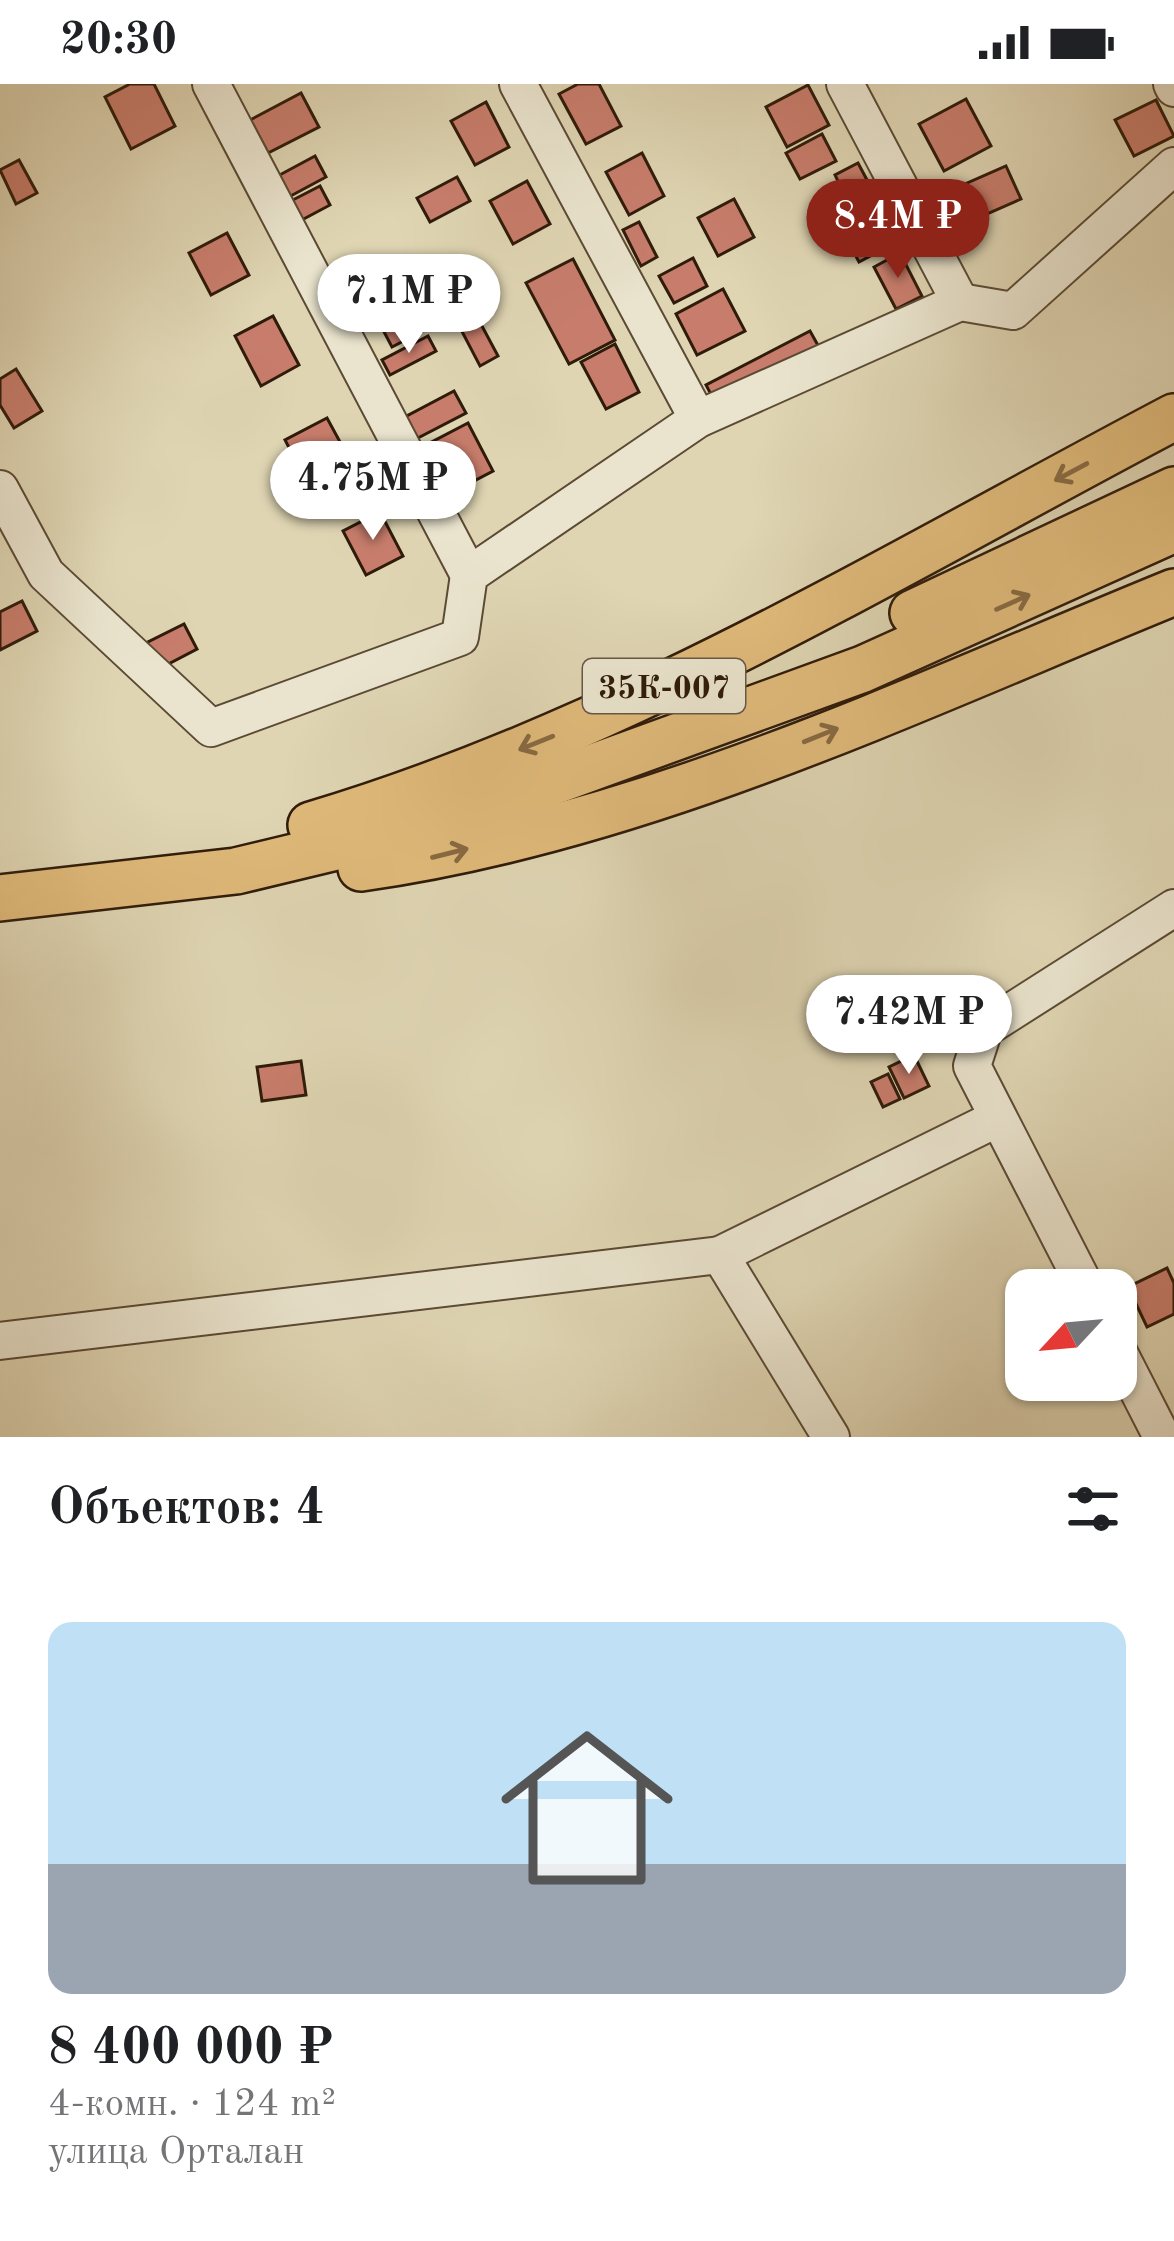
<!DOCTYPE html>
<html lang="ru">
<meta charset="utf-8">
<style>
body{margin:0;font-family:"Old Standard TT",serif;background:#f2f2f2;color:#202124;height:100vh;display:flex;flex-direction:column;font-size:45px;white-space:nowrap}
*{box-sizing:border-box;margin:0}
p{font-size:39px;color:#757577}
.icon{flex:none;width:66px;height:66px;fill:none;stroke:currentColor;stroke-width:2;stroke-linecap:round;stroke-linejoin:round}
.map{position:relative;height:1353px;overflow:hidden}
.panel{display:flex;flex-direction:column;background:#fff;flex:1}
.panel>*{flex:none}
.needle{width:78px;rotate:244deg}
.fabs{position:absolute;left:1005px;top:1185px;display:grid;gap:24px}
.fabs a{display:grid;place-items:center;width:132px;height:132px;border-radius:24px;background:#fff;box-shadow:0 3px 9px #0004;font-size:60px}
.price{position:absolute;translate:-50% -102px;padding:0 27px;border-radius:42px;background:#fff;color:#222;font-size:39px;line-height:78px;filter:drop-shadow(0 3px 6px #0008)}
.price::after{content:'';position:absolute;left:50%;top:72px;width:36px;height:27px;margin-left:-18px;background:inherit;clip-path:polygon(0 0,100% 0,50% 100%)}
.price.active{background:#8f2418;color:#fff}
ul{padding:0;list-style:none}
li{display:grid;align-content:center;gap:24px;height:636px;padding:0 48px}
li span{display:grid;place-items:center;height:372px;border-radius:24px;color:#555}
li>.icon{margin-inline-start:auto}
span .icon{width:216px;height:216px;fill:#fffc;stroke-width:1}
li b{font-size:51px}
h2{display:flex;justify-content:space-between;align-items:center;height:144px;padding:0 48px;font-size:51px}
.status{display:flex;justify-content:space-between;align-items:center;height:84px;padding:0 60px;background:#fff;direction:ltr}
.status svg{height:33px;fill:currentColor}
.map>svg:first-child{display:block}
.building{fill:#c87d6c;stroke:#2f1b0a;stroke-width:3}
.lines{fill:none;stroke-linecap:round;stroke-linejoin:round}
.minor-casing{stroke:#5b4a34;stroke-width:40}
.major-casing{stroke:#2f1b0a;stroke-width:50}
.minor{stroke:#eae4ce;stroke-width:36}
.major{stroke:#e0ba7a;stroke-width:45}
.oneway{stroke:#886a42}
.labels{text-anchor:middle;stroke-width:9;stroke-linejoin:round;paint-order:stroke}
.shield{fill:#eae4ce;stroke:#675745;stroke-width:3}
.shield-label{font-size:33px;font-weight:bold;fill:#2f1b0a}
</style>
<div class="status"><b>20:30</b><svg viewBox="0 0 49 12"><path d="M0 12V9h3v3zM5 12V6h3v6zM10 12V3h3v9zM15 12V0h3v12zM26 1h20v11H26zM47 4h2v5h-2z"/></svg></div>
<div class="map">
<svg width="1174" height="1353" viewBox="0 0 1174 1353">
<rect width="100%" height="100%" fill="#dfd5b3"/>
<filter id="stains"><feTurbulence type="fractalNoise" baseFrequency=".00167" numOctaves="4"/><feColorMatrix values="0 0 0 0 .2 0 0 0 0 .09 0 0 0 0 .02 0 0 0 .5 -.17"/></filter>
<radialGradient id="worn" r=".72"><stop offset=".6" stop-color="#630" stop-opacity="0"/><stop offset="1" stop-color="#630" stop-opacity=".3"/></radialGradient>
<g class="building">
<polygon points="130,0 154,0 175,42 131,65 105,13"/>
<polygon points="578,0 599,0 621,42 586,60 559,10"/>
<polygon points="808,1 829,41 787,63 766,23"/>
<polygon points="301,9 319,43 268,69 250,36"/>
<polygon points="966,15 991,62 944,87 919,40"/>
<polygon points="1156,16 1174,52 1134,72 1115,36"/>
<polygon points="486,18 509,63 475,81 451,37"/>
<polygon points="822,50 836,77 800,95 786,69"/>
<polygon points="642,69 664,112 629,131 606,88"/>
<polygon points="315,72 326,93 285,115 274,94"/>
<polygon points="19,76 37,109 16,120 0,86"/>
<polygon points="858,79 875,111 851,124 835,91"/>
<polygon points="1006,82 1021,115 980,133 965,100"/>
<polygon points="457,93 470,117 430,138 417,114"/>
<polygon points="527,97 550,140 513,160 490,117"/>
<polygon points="320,102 330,121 298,138 287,119"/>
<polygon points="734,115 754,153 718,172 698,134"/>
<polygon points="875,124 893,160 859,178 840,142"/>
<polygon points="639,138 657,173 641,182 623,146"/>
<polygon points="227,149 249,191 211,211 189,169"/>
<polygon points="900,169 922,212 896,225 874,183"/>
<polygon points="386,173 407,214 375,231 354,190"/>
<polygon points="693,174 707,202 674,219 659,192"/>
<polygon points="573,175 615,256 569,280 526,199"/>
<polygon points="463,204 472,221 392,263 383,246"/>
<polygon points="723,205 745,247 697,271 676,230"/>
<polygon points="475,229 498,272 480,282 457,238"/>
<polygon points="273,232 299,281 261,302 235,252"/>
<polygon points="810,247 820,265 716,320 706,301"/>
<polygon points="428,252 436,267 390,291 382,276"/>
<polygon points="615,260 639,308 606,325 581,278"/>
<polygon points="16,285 42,327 14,344 0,321 0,295"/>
<polygon points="454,307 466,329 414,356 403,334"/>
<polygon points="327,334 352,380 309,402 285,356"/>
<polygon points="468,339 493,387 451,409 426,361"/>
<polygon points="380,428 403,472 366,491 343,447"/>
<polygon points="22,517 37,547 0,566 0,528"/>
<polygon points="184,540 197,565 155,587 142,561"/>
<polygon points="914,971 929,1002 904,1014 889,983"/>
<polygon points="301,977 306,1011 262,1017 257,983"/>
<polygon points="888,990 900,1015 883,1023 871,998"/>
<polygon points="1167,1184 1174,1199 1174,1230 1147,1243 1128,1203"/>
</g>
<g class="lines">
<defs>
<g id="minor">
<polyline points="211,0 469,491"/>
<polyline points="518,0 698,335"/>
<polyline points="845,0 960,218"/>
<polyline points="1172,0 1174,4"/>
<polyline points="0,405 46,490 211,644 460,553 469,491 698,335 960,218 1013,227 1174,82"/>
<polyline points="720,1171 998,1034"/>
<polyline points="1087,1206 972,982 984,945 1174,824"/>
<polyline points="0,1257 720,1171 831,1353"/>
<polyline points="1116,1263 1162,1353"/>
</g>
<g id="major">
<polyline points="913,529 1174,406"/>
<path d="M 311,741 C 617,650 893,481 1174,333"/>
<path d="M 361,784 C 645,744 911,615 1174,508"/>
<polyline points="0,814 236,787 448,736 863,585 1174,445"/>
</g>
</defs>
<use href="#minor" class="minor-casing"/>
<use href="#major" class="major-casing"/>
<use href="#minor" class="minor"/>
<use href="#major" class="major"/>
</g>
<defs><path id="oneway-shaft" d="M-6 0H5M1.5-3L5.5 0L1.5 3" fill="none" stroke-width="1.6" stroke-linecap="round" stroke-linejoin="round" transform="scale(3)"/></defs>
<g class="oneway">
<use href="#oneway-shaft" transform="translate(1071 388) rotate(152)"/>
<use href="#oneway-shaft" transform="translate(1013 518) rotate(-24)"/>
<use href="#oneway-shaft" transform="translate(821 651) rotate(-22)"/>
<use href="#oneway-shaft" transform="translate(536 659) rotate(158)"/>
<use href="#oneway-shaft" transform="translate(450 769) rotate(-14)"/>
</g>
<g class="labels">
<rect class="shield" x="583" y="575" width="162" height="54" rx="9"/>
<g class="shield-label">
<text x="664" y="614">35К-007</text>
</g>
</g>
<rect width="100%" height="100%" filter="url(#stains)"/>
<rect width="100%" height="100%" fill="url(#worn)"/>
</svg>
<div class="fabs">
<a><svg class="needle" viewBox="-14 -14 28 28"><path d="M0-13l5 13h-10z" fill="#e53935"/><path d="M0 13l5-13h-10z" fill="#757577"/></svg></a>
</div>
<b class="price active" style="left:898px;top:197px">8.4M ₽</b>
<b class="price" style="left:409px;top:272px">7.1M ₽</b>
<b class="price" style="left:373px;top:459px">4.75M ₽</b>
<b class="price" style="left:909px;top:993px">7.42M ₽</b>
</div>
<section class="panel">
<h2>Объектов: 4<svg class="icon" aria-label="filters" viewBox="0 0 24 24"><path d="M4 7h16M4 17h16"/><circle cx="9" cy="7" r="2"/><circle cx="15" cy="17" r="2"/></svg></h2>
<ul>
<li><span style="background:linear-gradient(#bfe0f5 65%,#9aa5b1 0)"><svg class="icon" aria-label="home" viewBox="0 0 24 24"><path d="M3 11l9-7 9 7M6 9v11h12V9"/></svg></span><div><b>8 400 000 ₽</b><p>4-комн. · 124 m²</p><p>улица Орталан</p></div></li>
</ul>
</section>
